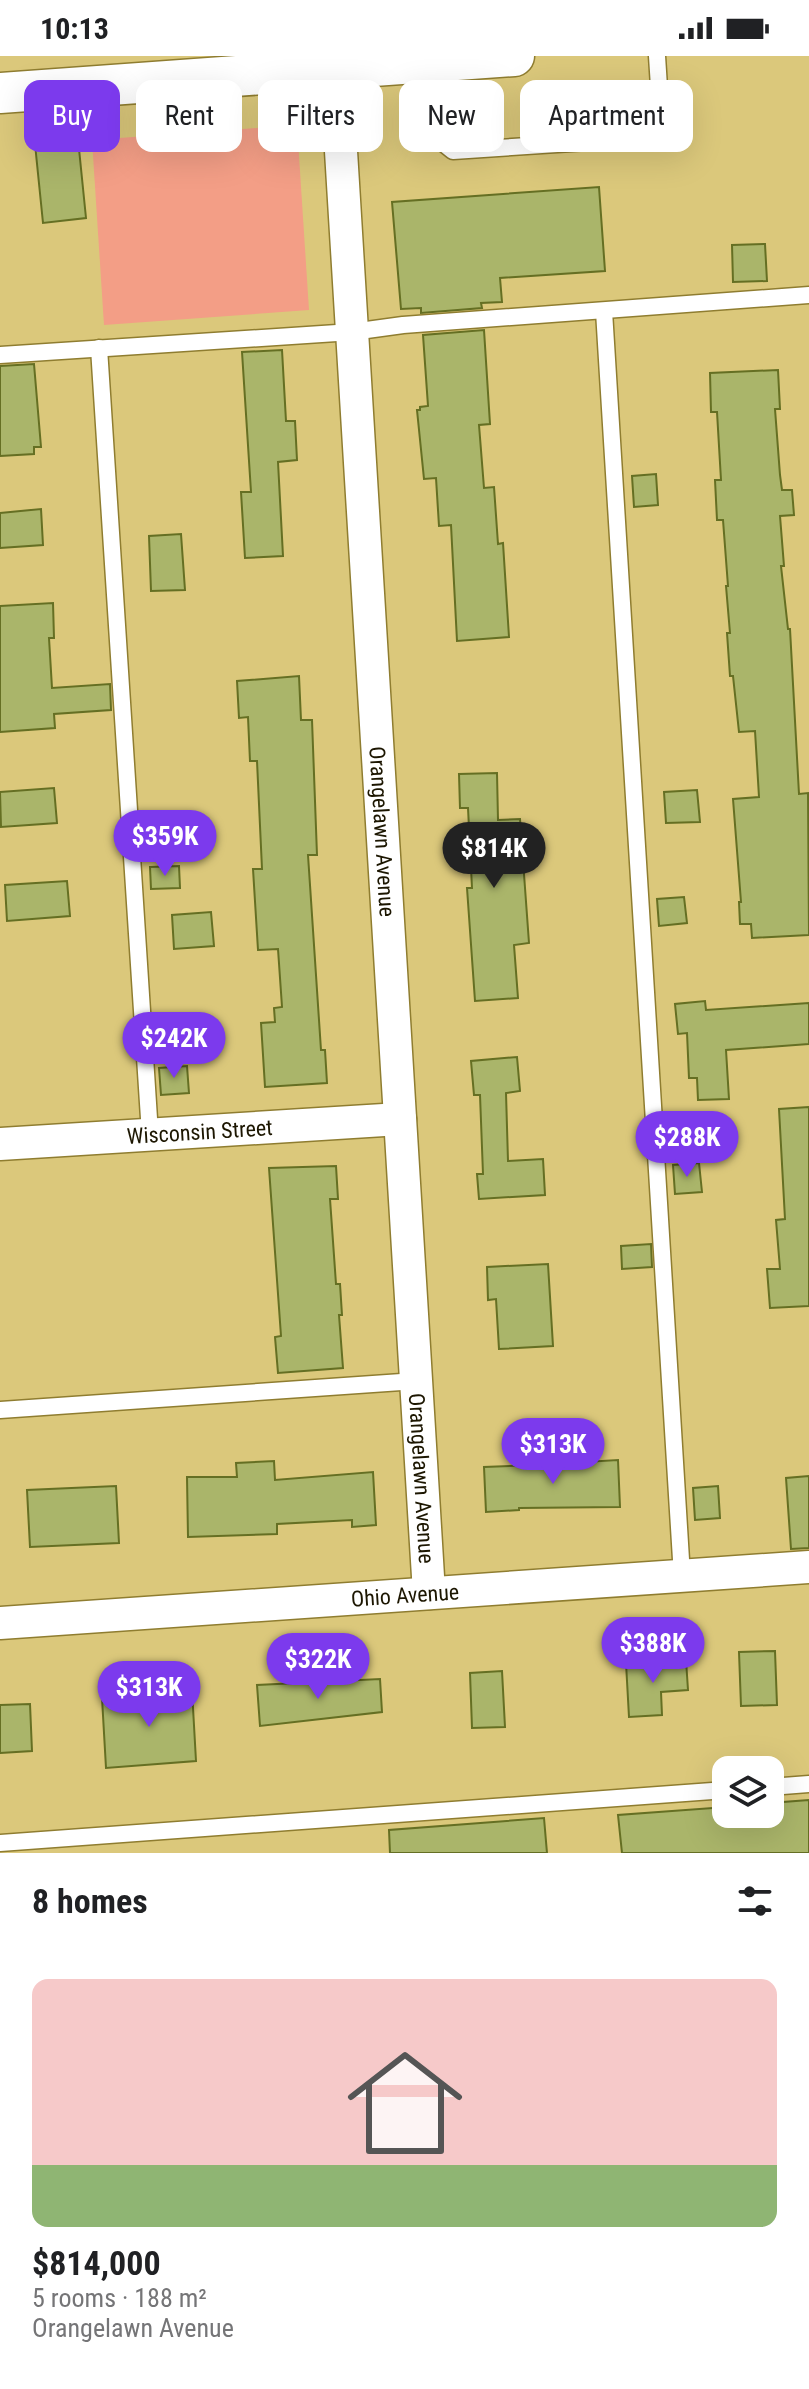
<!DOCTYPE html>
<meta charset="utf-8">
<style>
body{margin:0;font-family:"Roboto Condensed",sans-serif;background:#f6f6f6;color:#202124;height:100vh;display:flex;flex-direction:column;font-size:30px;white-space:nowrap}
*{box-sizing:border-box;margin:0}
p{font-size:26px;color:#757577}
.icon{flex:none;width:44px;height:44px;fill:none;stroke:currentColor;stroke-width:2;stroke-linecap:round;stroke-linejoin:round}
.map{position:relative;height:1797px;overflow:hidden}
.details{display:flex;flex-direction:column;background:#fff;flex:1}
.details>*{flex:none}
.banner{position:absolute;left:24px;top:24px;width:762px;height:72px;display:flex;gap:16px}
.fabs{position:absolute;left:712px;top:1700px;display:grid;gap:16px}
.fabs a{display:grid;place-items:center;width:72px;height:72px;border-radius:16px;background:#fff;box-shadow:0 8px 32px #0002;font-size:40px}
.price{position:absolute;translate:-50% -68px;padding:0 18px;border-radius:28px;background:#7c3aed;color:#fff;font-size:26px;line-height:52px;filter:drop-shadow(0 2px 4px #0008)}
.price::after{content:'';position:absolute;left:50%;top:48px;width:24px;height:18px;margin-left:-12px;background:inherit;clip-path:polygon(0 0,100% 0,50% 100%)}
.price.selected{background:#222;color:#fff}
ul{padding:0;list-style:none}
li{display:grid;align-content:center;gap:16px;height:424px;padding:0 32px}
li span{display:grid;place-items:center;height:248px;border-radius:16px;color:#555}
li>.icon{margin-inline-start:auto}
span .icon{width:144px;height:144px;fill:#fffc;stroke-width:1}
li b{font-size:34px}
h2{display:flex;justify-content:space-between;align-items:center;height:96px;padding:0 32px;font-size:34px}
.pill{padding:0 28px;border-radius:16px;background:#fff;box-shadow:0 8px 32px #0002;font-size:28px;line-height:72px}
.pill.selected{background:#7c3aed;color:#fff}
.status{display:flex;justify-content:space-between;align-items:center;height:56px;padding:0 40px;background:#fff;direction:ltr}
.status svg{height:22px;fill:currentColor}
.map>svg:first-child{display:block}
.green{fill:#f39e86}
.building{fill:#aab56a;stroke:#656f23;stroke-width:2}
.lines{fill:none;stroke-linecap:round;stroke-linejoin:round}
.service-casing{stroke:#8f7d30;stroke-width:19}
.minor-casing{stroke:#8f7d30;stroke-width:35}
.tertiary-casing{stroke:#8f7d30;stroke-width:43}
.service{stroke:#fff;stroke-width:16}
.minor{stroke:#fff;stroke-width:32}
.tertiary{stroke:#fff;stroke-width:40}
.labels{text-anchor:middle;stroke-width:6;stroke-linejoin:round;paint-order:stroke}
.street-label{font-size:22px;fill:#1c1601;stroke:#e8d588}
</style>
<div class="status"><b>10:13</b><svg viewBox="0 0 49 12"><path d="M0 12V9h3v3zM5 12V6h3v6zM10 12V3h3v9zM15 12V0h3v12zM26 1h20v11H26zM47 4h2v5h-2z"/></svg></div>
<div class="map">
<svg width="809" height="1797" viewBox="0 0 809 1797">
<rect width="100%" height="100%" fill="#dbc87b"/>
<polygon class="green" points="297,69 309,254 104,269 92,84"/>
<g class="building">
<polygon points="78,83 86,162 43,167 35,88"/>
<polygon points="599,131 605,215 500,222 502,246 481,247 482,252 421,257 421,252 401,253 392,146"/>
<polygon points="765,188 767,225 733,226 732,189"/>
<polygon points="484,274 490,368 479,369 484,432 494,431 498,488 503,487 509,581 457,585 451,469 439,470 436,422 424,423 417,354 420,354 420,351 428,350 423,279"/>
<polygon points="282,294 286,365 295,365 297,404 278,406 283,500 245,502 241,436 251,436 242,296"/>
<polygon points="34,308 41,391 34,391 34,398 0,400 0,310"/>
<polygon points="778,314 780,353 775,353 780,419 782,434 792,434 794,459 780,460 784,510 781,510 788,573 790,573 799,738 808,737 809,879 752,882 751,868 740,868 739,846 741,846 733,743 759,741 755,675 739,676 733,620 730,620 727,577 730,577 726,530 728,530 723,464 717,464 715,424 721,424 717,356 711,356 710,317"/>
<polygon points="656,418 658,449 634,451 632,420"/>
<polygon points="41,453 43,489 0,492 0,457"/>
<polygon points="181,478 185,534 151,535 149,480"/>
<polygon points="53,547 54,582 49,582 52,632 110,628 111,654 54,658 55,672 0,676 0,550"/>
<polygon points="299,620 301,664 312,664 317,799 308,799 321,994 325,994 327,1027 265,1031 261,967 275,966 274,952 282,951 278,893 258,894 253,813 262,813 257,705 250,705 248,661 239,662 237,625"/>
<polygon points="497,717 498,764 520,763 529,887 514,889 518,942 475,945 467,832 472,832 468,752 460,752 459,718"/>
<polygon points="54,732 57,767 1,771 0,736"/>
<polygon points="697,734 700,766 666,767 664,736"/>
<polygon points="179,810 180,832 151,833 150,811"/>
<polygon points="67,825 70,860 7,865 5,829"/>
<polygon points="684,841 687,867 659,870 657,843"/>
<polygon points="211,856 214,890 174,893 172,859"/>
<polygon points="705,945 706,954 809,947 809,988 726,994 729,1043 698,1044 697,1022 689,1022 687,977 678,978 675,948"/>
<polygon points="517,1001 520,1035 506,1037 508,1105 543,1103 545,1139 479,1143 477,1118 483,1118 480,1039 474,1039 471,1005"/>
<polygon points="187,1010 189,1037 161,1039 159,1012"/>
<polygon points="809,1051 809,1250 770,1252 767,1213 780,1213 776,1164 785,1163 779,1053"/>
<polygon points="699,1107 702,1136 675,1138 673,1109"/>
<polygon points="336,1110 338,1143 330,1143 336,1228 340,1228 342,1259 339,1259 343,1312 278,1317 275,1281 281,1280 269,1112"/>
<polygon points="651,1188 652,1211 622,1213 621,1190"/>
<polygon points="548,1208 553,1290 499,1293 496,1243 488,1244 487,1211"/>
<polygon points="568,1403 568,1407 618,1404 620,1451 519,1452 519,1454 486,1456 484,1411 536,1409 536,1404"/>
<polygon points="274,1405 275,1424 373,1416 376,1469 352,1471 352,1464 277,1468 277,1478 188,1481 187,1421 237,1421 236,1407"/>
<polygon points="809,1420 809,1492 791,1493 786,1422"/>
<polygon points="116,1430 119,1487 30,1491 27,1434"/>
<polygon points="718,1430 720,1462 695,1464 693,1432"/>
<polygon points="775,1595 777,1649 741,1650 739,1596"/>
<polygon points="686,1604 688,1634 661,1636 662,1659 629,1661 626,1607"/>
<polygon points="502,1615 505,1671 472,1672 470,1617"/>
<polygon points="380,1623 382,1656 260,1670 257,1629"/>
<polygon points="192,1634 196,1705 106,1712 102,1642"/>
<polygon points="30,1648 32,1695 0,1697 0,1649"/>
<polygon points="809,1744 809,1797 622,1797 618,1759 726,1751 726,1758 770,1758 770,1747"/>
<polygon points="544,1762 547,1797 390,1797 389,1774"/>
</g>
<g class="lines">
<defs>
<g id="service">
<polyline points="428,8 433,79 453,95 649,82 661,62 657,0"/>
<polyline points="604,255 682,1520"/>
<polyline points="99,292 150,1078"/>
<polyline points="0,299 352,276 403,269 809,239"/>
<polyline points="0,1354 416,1325"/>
<polyline points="770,1731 809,1728"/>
<polyline points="0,1787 726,1734"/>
</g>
<g id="minor">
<path id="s1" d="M 336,13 L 429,1537"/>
<path id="s2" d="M 0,1088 L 400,1063"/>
<path id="s3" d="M 0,1567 L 809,1511"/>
</g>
<polyline id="tertiary" points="0,37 514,0"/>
</defs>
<use href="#service" class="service-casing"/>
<use href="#minor" class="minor-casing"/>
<use href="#tertiary" class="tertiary-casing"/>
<use href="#service" class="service"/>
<use href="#minor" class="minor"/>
<use href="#tertiary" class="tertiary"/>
</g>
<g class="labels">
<g class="street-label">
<text dy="8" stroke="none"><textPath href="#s1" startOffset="764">Orangelawn Avenue</textPath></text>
<text dy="8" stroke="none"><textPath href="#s2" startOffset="200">Wisconsin Street</textPath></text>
<text dy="8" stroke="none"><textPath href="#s1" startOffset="1412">Orangelawn Avenue</textPath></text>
<text dy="8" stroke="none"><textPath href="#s3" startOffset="406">Ohio Avenue</textPath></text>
</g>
</g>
</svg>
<div class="fabs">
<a><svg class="icon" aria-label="layers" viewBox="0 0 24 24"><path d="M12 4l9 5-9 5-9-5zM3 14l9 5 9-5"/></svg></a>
</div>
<b class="price" style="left:165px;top:822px">$359K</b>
<b class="price selected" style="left:494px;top:834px">$814K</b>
<b class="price" style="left:174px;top:1024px">$242K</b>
<b class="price" style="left:687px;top:1123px">$288K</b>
<b class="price" style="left:553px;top:1430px">$313K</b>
<b class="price" style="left:653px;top:1629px">$388K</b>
<b class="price" style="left:318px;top:1645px">$322K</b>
<b class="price" style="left:149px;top:1673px">$313K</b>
<div class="banner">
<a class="pill selected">Buy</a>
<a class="pill">Rent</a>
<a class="pill">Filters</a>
<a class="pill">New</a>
<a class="pill">Apartment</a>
</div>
</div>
<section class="details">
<h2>8 homes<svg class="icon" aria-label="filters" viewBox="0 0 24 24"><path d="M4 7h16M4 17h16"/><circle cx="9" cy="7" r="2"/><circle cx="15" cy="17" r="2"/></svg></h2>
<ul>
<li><span style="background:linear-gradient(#f6c9c9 75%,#8fb573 0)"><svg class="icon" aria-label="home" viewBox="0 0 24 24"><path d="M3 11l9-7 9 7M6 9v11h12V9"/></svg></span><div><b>$814,000</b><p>5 rooms · 188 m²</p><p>Orangelawn Avenue</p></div></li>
</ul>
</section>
